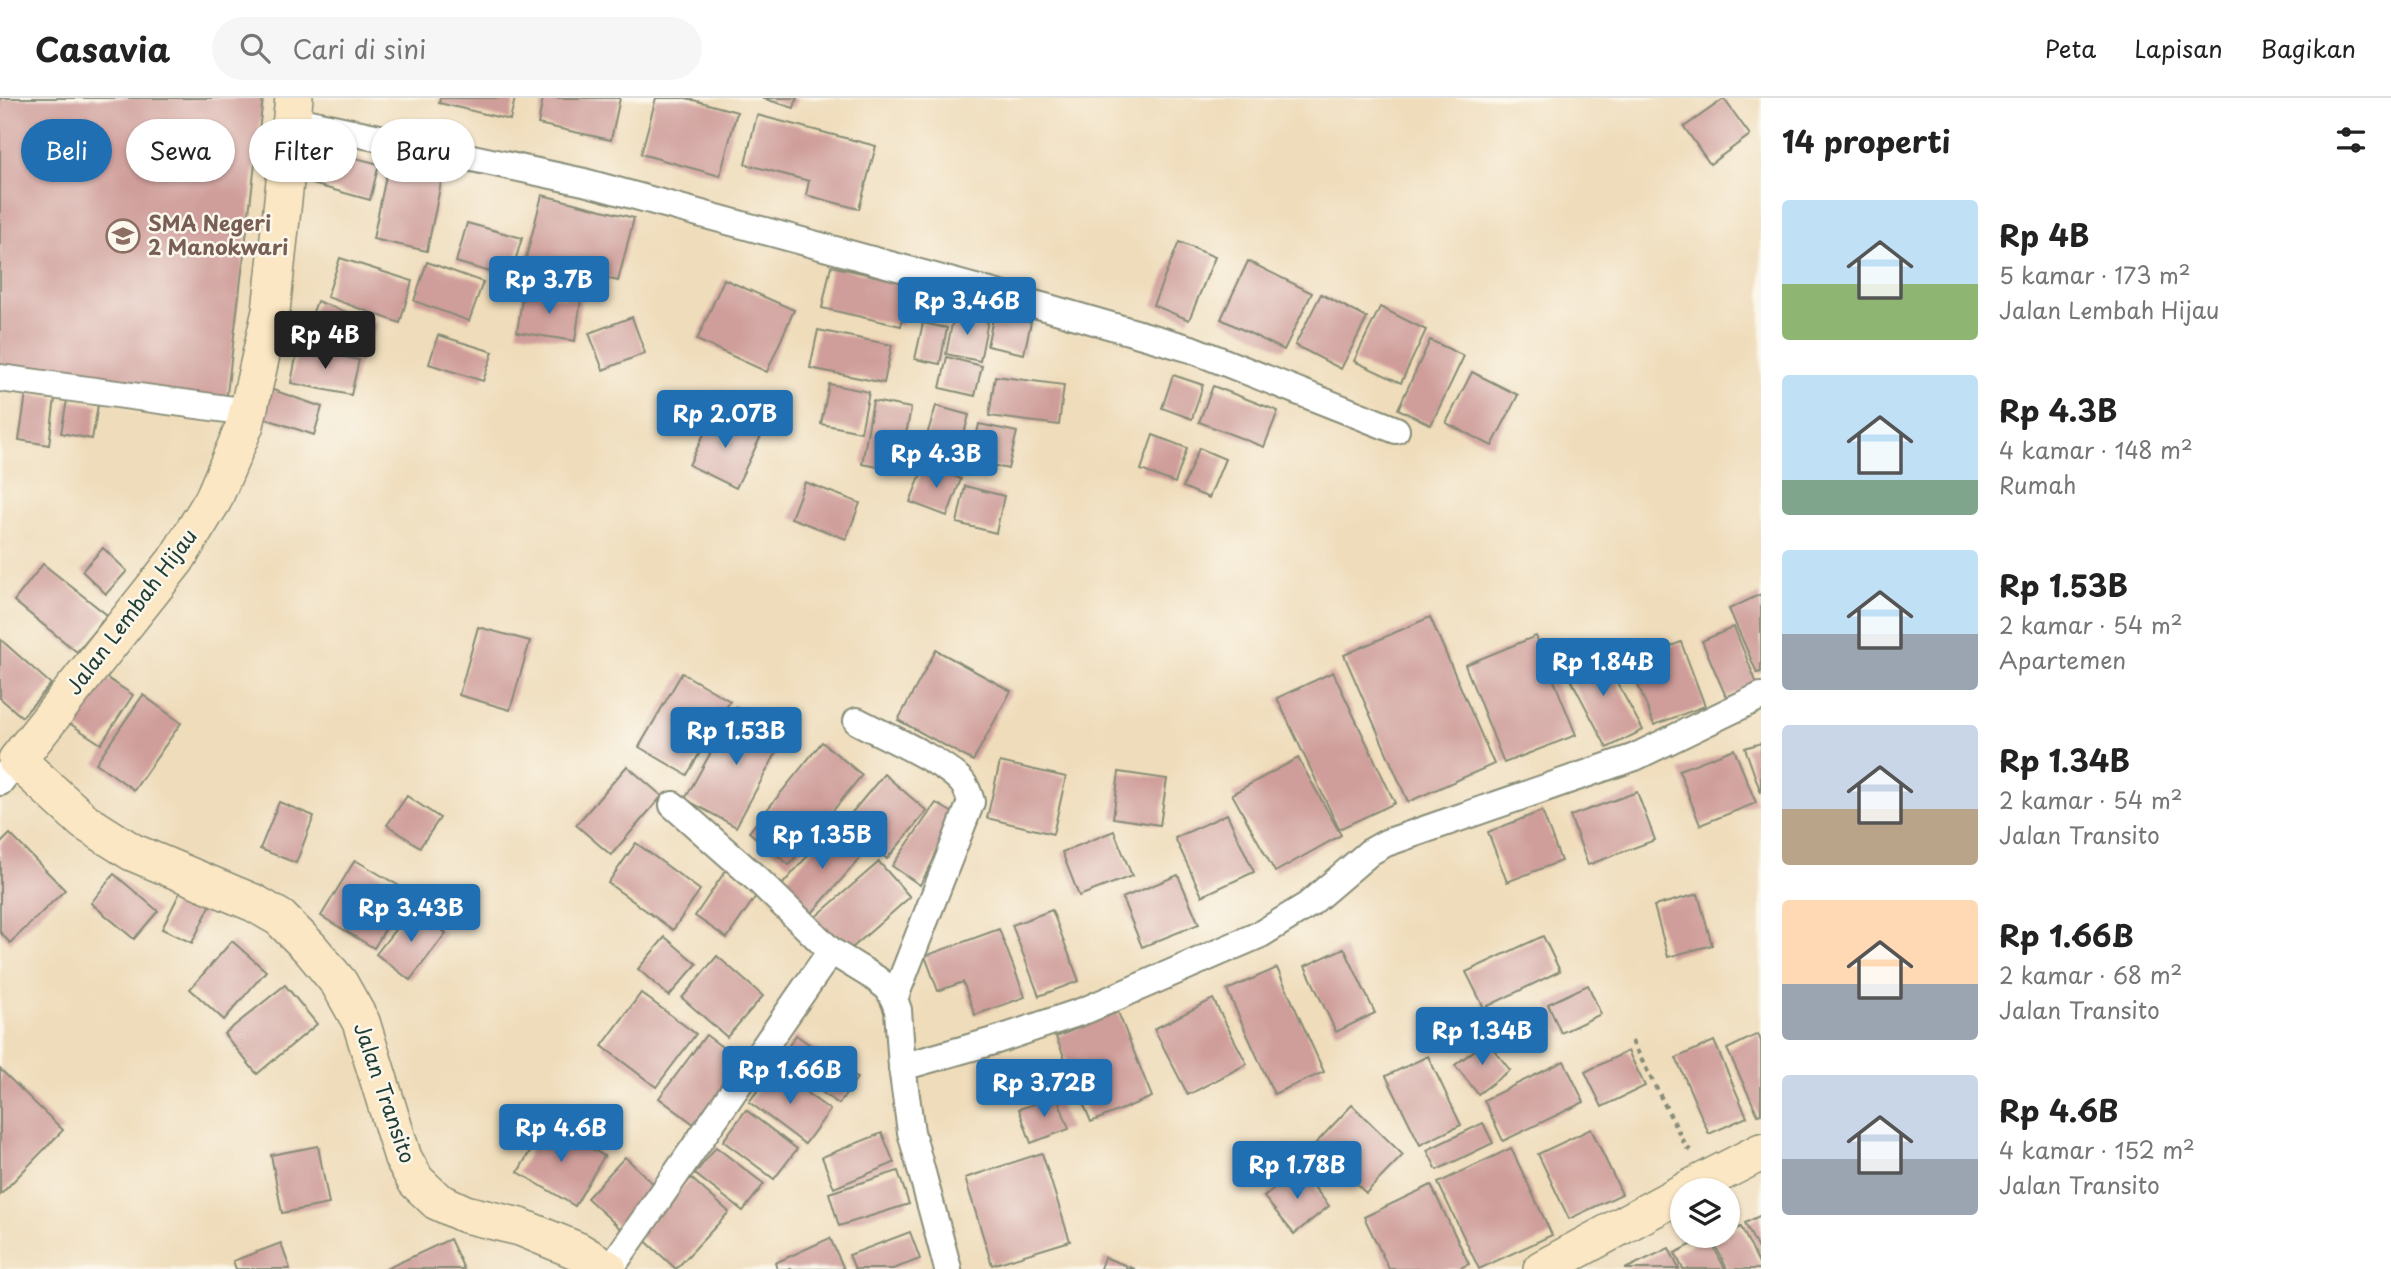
<!DOCTYPE html>
<html lang="id">
<meta charset="utf-8">
<style>
body{margin:0;font-family:"Playpen Sans",sans-serif;background:#f6f6f6;color:#222;height:100vh;display:flex;flex-direction:column;font-size:26px;white-space:nowrap}
*{box-sizing:border-box;margin:0}
p{font-size:23px;color:#767676}
.icon{flex:none;width:38px;height:38px;fill:none;stroke:currentColor;stroke-width:2;stroke-linecap:round;stroke-linejoin:round}
.map{position:relative;flex:1;overflow:hidden}
.sheet{display:flex;flex-direction:column;background:#fff;width:630px}
.sheet>*{flex:none}
.top-card{position:absolute;left:21px;top:21px;width:665px;height:63px;display:flex;gap:14px}
.controls{position:absolute;left:1670px;top:1080px;display:grid;gap:14px}
.controls a{display:grid;place-items:center;width:70px;height:70px;border-radius:50%;background:#fff;box-shadow:0 2px 5px #0004;font-size:35px}
.price{position:absolute;translate:-50% -60px;padding:0 16px;border-radius:7px;background:#1f6fb2;color:#fff;font-size:23px;line-height:46px;filter:drop-shadow(0 2px 4px #0008)}
.price::after{content:'';position:absolute;left:50%;top:42px;width:21px;height:16px;margin-left:-10px;background:inherit;clip-path:polygon(0 0,100% 0,50% 100%)}
.price.on{background:#222;color:#fff}
ul{padding:0;list-style:none}
li{display:flex;align-items:center;gap:21px;height:175px;padding:0 21px}
li span{display:grid;place-items:center;flex:none;width:196px;height:140px;border-radius:7px;color:#555}
li>.icon{margin-inline-start:auto}
span .icon{width:84px;height:84px;fill:#fffc;stroke-width:1}
li b{font-size:30px}
h2{display:flex;justify-content:space-between;align-items:center;height:84px;padding:0 21px;font-size:30px}
.chip{padding:0 24px;border-radius:32px;background:#fff;box-shadow:0 2px 5px #0004;font-size:24px;line-height:63px}
.chip.on{background:#1f6fb2;color:#fff}
header{display:flex;align-items:center;gap:42px;box-sizing:border-box;height:98px;padding:0 35px;background:#fff;border-bottom:2px solid #e0e0e0}
header strong{font-size:33px}
nav{display:flex;gap:38px;margin-inline-start:auto;font-size:24px}
.search{width:490px;height:63px;background:#f6f6f6;display:flex;align-items:center;gap:18px;box-sizing:border-box;padding:0 24px;border-radius:38px;color:#767676;font-size:26px}
main{display:flex;flex:1;min-height:0}
.map>svg:first-child{display:block}
.building{fill:#cf9d9a}
.lines{fill:none;stroke-linecap:round;stroke-linejoin:round}
.street-casing{stroke:#878c77;stroke-width:30}
.secondary-casing{stroke:#878c77;stroke-width:40}
.path{stroke:#878c77;stroke-width:4.5;stroke-dasharray:5 5;stroke-linecap:butt}
.street{stroke:#fff;stroke-width:26}
.secondary{stroke:#fbe7c3;stroke-width:37}
.labels{text-anchor:middle;stroke-width:5;stroke-linejoin:round;paint-order:stroke}
.education-label{font-size:21px;font-weight:bold;fill:#785e54;stroke:#fbf7ec;text-anchor:start}
.street-label{font-size:21px;fill:#1f3d34;stroke:#fbf7ec}
</style>
<header>
<strong>Casavia</strong>
<div class="search"><svg class="icon" aria-label="search" viewBox="0 0 24 24"><circle cx="10" cy="10" r="6"/><path d="M15 15l6 6"/></svg>Cari di sini</div>
<nav><a>Peta</a><a>Lapisan</a><a>Bagikan</a></nav>
</header>
<main>
<div class="map">
<svg width="1761" height="1171" viewBox="0 0 1761 1171">
<rect width="100%" height="100%" fill="#fbf7ec"/>
<filter id="ink" filterUnits="userSpaceOnUse"><feTurbulence type="fractalNoise" baseFrequency=".0143" numOctaves="2"/><feDisplacementMap in="SourceGraphic" scale="14" xChannelSelector="R" yChannelSelector="G"/><feConvolveMatrix kernelMatrix="1 2 1 2 8 2 1 2 1" color-interpolation-filters="sRGB"/></filter>
<filter id="wash" filterUnits="userSpaceOnUse"><feTurbulence type="fractalNoise" baseFrequency=".00686" numOctaves="4" result="noise"/><feDisplacementMap in="SourceGraphic" scale="28" xChannelSelector="R" yChannelSelector="G"/><feGaussianBlur stdDeviation="1.57" result="paint"/><feColorMatrix in="noise" values="0 0 0 0 0 0 0 0 0 0 0 0 0 0 0 0 0 1.4 0 .05"/><feComposite in="paint" operator="in"/></filter>
<g filter="url(#wash)">
<rect width="100%" height="100%" fill="#efdcba"/>
<g id="blocks">
<g class="building">
<polygon points="0,0 263,0 226,304 0,275"/>
<polygon points="440,0 515,0 510,22 439,5"/>
<polygon points="543,0 620,0 611,42 538,26"/>
<polygon points="656,0 686,0 737,14 720,78 641,56"/>
<polygon points="762,0 797,0 794,10"/>
<polygon points="1724,1 1750,37 1710,66 1684,29"/>
<polygon points="757,17 876,48 859,111 806,97 809,83 745,66"/>
<polygon points="321,51 379,66 370,102 312,86"/>
<polygon points="388,68 442,80 427,153 373,141"/>
<polygon points="542,97 634,120 618,183 526,160"/>
<polygon points="467,125 522,140 510,180 456,164"/>
<polygon points="1179,144 1215,159 1189,222 1153,207"/>
<polygon points="340,160 412,183 400,225 327,199"/>
<polygon points="1248,163 1312,195 1284,252 1221,221"/>
<polygon points="427,164 483,184 469,223 414,203"/>
<polygon points="831,168 910,186 901,228 822,210"/>
<polygon points="724,181 794,212 767,274 697,242"/>
<polygon points="523,194 581,202 575,243 517,234"/>
<polygon points="1321,196 1367,220 1341,271 1295,247"/>
<polygon points="317,203 377,226 364,259 305,236"/>
<polygon points="1380,209 1426,232 1401,285 1354,263"/>
<polygon points="954,216 988,223 980,263 946,256"/>
<polygon points="994,216 1031,224 1024,256 987,248"/>
<polygon points="632,219 645,255 603,272 589,235"/>
<polygon points="923,225 947,230 940,266 915,261"/>
<polygon points="818,232 892,247 884,285 810,270"/>
<polygon points="438,237 493,254 483,283 429,266"/>
<polygon points="1430,242 1464,258 1431,327 1398,311"/>
<polygon points="298,249 359,262 351,297 291,285"/>
<polygon points="947,259 982,268 975,298 940,290"/>
<polygon points="1472,274 1518,297 1492,348 1446,325"/>
<polygon points="1173,277 1203,287 1192,321 1162,310"/>
<polygon points="995,278 1064,287 1059,327 989,318"/>
<polygon points="829,286 869,294 861,334 821,326"/>
<polygon points="1213,288 1278,313 1264,349 1199,324"/>
<polygon points="270,291 322,309 314,337 261,319"/>
<polygon points="26,296 55,300 49,347 19,342"/>
<polygon points="67,302 98,307 92,341 61,335"/>
<polygon points="873,303 911,310 899,373 862,366"/>
<polygon points="936,308 969,317 960,351 926,340"/>
<polygon points="714,315 761,338 736,390 689,367"/>
<polygon points="979,326 1017,334 1008,371 971,362"/>
<polygon points="1153,337 1187,350 1175,385 1141,372"/>
<polygon points="1199,350 1225,361 1209,400 1183,389"/>
<polygon points="925,366 961,381 947,418 910,404"/>
<polygon points="805,384 860,405 846,441 791,420"/>
<polygon points="965,388 1004,398 996,435 957,425"/>
<polygon points="103,450 127,473 106,496 82,473"/>
<polygon points="43,466 107,517 77,554 14,503"/>
<polygon points="1761,496 1761,574 1757,575 1729,511"/>
<polygon points="1430,519 1494,666 1408,704 1344,557"/>
<polygon points="478,529 530,543 510,612 459,597"/>
<polygon points="1734,529 1757,586 1726,599 1702,543"/>
<polygon points="1536,538 1576,637 1504,665 1465,567"/>
<polygon points="0,541 51,586 22,619 0,600"/>
<polygon points="1681,544 1705,608 1654,627 1629,564"/>
<polygon points="1598,550 1643,632 1607,650 1564,568"/>
<polygon points="936,552 1011,593 973,663 898,622"/>
<polygon points="98,574 133,597 101,646 66,623"/>
<polygon points="1333,574 1395,705 1339,731 1277,600"/>
<polygon points="682,575 730,603 687,677 639,649"/>
<polygon points="143,597 181,625 134,692 96,665"/>
<polygon points="736,609 786,637 736,729 685,701"/>
<polygon points="822,644 862,677 789,767 749,734"/>
<polygon points="1761,645 1761,695 1745,650"/>
<polygon points="1734,651 1756,705 1700,727 1679,672"/>
<polygon points="1298,660 1341,737 1275,774 1232,696"/>
<polygon points="1000,664 1066,679 1053,736 987,720"/>
<polygon points="627,668 662,698 611,757 576,727"/>
<polygon points="1119,674 1167,681 1160,727 1113,720"/>
<polygon points="884,676 927,713 887,761 844,724"/>
<polygon points="1637,694 1655,742 1588,767 1570,718"/>
<polygon points="407,698 440,720 420,749 387,727"/>
<polygon points="279,704 314,718 296,765 260,751"/>
<polygon points="936,705 958,718 920,787 892,768"/>
<polygon points="1542,713 1561,763 1507,784 1488,734"/>
<polygon points="1227,716 1254,774 1202,798 1175,740"/>
<polygon points="832,730 862,758 812,815 781,788"/>
<polygon points="1114,733 1132,778 1079,798 1062,754"/>
<polygon points="10,736 65,792 10,845 0,834 0,746"/>
<polygon points="636,745 700,792 673,832 608,785"/>
<polygon points="355,762 408,793 374,850 321,818"/>
<polygon points="879,764 910,799 844,857 813,821"/>
<polygon points="726,772 758,795 727,840 695,818"/>
<polygon points="114,776 158,813 134,841 91,805"/>
<polygon points="1178,777 1199,826 1142,849 1122,800"/>
<polygon points="182,790 212,804 192,845 162,831"/>
<polygon points="1698,796 1712,847 1668,859 1654,808"/>
<polygon points="413,809 446,835 410,882 376,856"/>
<polygon points="1052,812 1079,883 1039,898 1012,827"/>
<polygon points="999,831 1025,899 975,917 963,884 938,893 925,858"/>
<polygon points="1543,838 1560,873 1484,910 1466,874"/>
<polygon points="665,839 697,866 669,898 638,871"/>
<polygon points="232,843 266,873 224,922 190,891"/>
<polygon points="1344,850 1375,915 1336,934 1305,868"/>
<polygon points="717,858 763,898 727,939 682,900"/>
<polygon points="1277,870 1324,974 1274,996 1227,892"/>
<polygon points="285,887 317,926 257,976 224,936"/>
<polygon points="1588,887 1601,916 1561,935 1548,906"/>
<polygon points="641,895 696,936 656,989 602,948"/>
<polygon points="1213,901 1247,966 1188,997 1154,931"/>
<polygon points="1118,914 1152,999 1091,1024 1056,939"/>
<polygon points="1758,936 1761,943 1761,1016 1758,1017 1727,951"/>
<polygon points="706,937 749,969 703,1033 659,1000"/>
<polygon points="796,937 857,980 839,1006 778,964"/>
<polygon points="1487,943 1510,972 1478,996 1455,967"/>
<polygon points="1714,943 1747,1019 1709,1036 1676,960"/>
<polygon points="1628,953 1645,988 1602,1009 1585,974"/>
<polygon points="1428,958 1461,1027 1420,1047 1386,978"/>
<polygon points="1564,963 1584,1004 1503,1043 1484,1002"/>
<polygon points="0,971 63,1032 0,1097"/>
<polygon points="774,971 830,1012 805,1046 749,1004"/>
<polygon points="1057,998 1069,1031 1031,1045 1019,1011"/>
<polygon points="1352,1007 1403,1057 1366,1095 1315,1046"/>
<polygon points="746,1012 797,1051 774,1081 723,1043"/>
<polygon points="547,1024 604,1058 575,1108 518,1074"/>
<polygon points="1483,1025 1493,1045 1437,1072 1427,1052"/>
<polygon points="1591,1031 1622,1096 1569,1121 1538,1056"/>
<polygon points="882,1035 894,1065 834,1090 822,1059"/>
<polygon points="318,1048 329,1106 282,1115 271,1057"/>
<polygon points="716,1049 764,1086 743,1113 695,1076"/>
<polygon points="1511,1050 1552,1137 1479,1171 1438,1085"/>
<polygon points="1042,1055 1070,1143 992,1167 965,1080"/>
<polygon points="625,1059 660,1092 623,1133 587,1100"/>
<polygon points="1299,1070 1329,1108 1294,1136 1264,1099"/>
<polygon points="898,1073 909,1106 839,1128 829,1095"/>
<polygon points="691,1080 729,1114 676,1171 639,1137"/>
<polygon points="1431,1087 1469,1166 1458,1171 1389,1171 1364,1119"/>
<polygon points="1761,1117 1761,1157 1745,1125"/>
<polygon points="1741,1129 1761,1169 1761,1171 1727,1171 1713,1142 1727,1138 1727,1135"/>
<polygon points="910,1134 920,1161 893,1171 855,1171 849,1157"/>
<polygon points="1708,1138 1725,1171 1683,1171 1675,1155"/>
<polygon points="830,1140 844,1171 777,1171 775,1165"/>
<polygon points="450,1141 464,1171 386,1171"/>
<polygon points="281,1145 290,1171 236,1171 233,1163"/>
<polygon points="1669,1150 1679,1171 1625,1171"/>
<polygon points="1104,1159 1135,1171 1100,1171"/>
</g>
</g>
</g>
<g filter="url(#ink)">
<use href="#blocks" fill-opacity="0" stroke="#878c77" stroke-width="2"/>
<g class="lines">
<defs>
<g id="street">
<polyline points="291,21 584,84 1049,210 1191,251 1396,332"/>
<polyline points="0,280 248,314"/>
<path d="M 857,623 C 883,637 944,663 962,684 C 967,690 969,696 971,704 L 894,901 L 898,912 L 902,969 L 911,1034 L 948,1171"/>
<polyline points="0,684 17,662"/>
<polyline points="673,707 759,783 831,853 875,880 888,890 894,901"/>
<polyline points="902,969 997,942 1086,912 1261,836 1308,807 1370,754 1386,745 1635,659 1761,598"/>
<polyline points="610,1171 831,853"/>
</g>
<g id="secondary">
<polyline points="294,0 271,213 245,327 213,402 176,462 17,662 85,724 132,754 254,805 280,820 310,850 339,885 361,924 403,1060 416,1083 437,1103 465,1116 520,1129 578,1153 608,1171"/>
<polyline points="1687,1092 1761,1054"/>
<polyline points="1542,1171 1682,1095"/>
</g>
</defs>
<use href="#street" class="street-casing"/>
<use href="#secondary" class="secondary-casing"/>
<polyline class="path" points="1632,943 1687,1050 1693,1054"/>
<use href="#street" class="street"/>
<use href="#secondary" class="secondary"/>
</g>
</g>
<defs>
<symbol id="school-ring" viewBox="-11 -11 22 22"><circle r="9.5" fill="#fbf7ec" stroke="#8d6e63" stroke-width="1.5"/><path d="M0-5L7-2L0 1L-7-2ZM-4 1L0 2.5L4 1V4Q0 6-4 4Z" fill="#8d6e63"/></symbol>
</defs>
<g fill-rule="evenodd">
<use href="#school-ring" x="104" y="119" width="38" height="38"/>
</g>
<g class="labels">
<g class="education-label">
<text x="148" y="133">SMA Negeri<tspan x="148" dy="24">2 Manokwari</tspan></text>
</g>
<g class="street-label">
<text transform="translate(132 514) rotate(-53)" y="7">Jalan Lembah Hijau</text>
<text transform="translate(384 995) rotate(71)" y="7">Jalan Transito</text>
</g>
</g>
</svg>
<div class="controls">
<a><svg class="icon" aria-label="layers" viewBox="0 0 24 24"><path d="M12 4l9 5-9 5-9-5zM3 14l9 5 9-5"/></svg></a>
</div>
<b class="price" style="left:549px;top:218px">Rp 3.7B</b>
<b class="price" style="left:967px;top:239px">Rp 3.46B</b>
<b class="price on" style="left:325px;top:273px">Rp 4B</b>
<b class="price" style="left:725px;top:352px">Rp 2.07B</b>
<b class="price" style="left:936px;top:392px">Rp 4.3B</b>
<b class="price" style="left:1603px;top:600px">Rp 1.84B</b>
<b class="price" style="left:736px;top:669px">Rp 1.53B</b>
<b class="price" style="left:822px;top:773px">Rp 1.35B</b>
<b class="price" style="left:411px;top:846px">Rp 3.43B</b>
<b class="price" style="left:1482px;top:969px">Rp 1.34B</b>
<b class="price" style="left:790px;top:1008px">Rp 1.66B</b>
<b class="price" style="left:1044px;top:1021px">Rp 3.72B</b>
<b class="price" style="left:561px;top:1066px">Rp 4.6B</b>
<b class="price" style="left:1297px;top:1103px">Rp 1.78B</b>
<div class="top-card">
<a class="chip on">Beli</a>
<a class="chip">Sewa</a>
<a class="chip">Filter</a>
<a class="chip">Baru</a>
</div>
</div>
<section class="sheet">
<h2>14 properti<svg class="icon" aria-label="filters" viewBox="0 0 24 24"><path d="M4 7h16M4 17h16"/><circle cx="9" cy="7" r="2"/><circle cx="15" cy="17" r="2"/></svg></h2>
<ul>
<li><span style="background:linear-gradient(#bfe0f5 60%,#8fb573 0)"><svg class="icon" aria-label="home" viewBox="0 0 24 24"><path d="M3 11l9-7 9 7M6 9v11h12V9"/></svg></span><div><b>Rp 4B</b><p>5 kamar · 173 m²</p><p>Jalan Lembah Hijau</p></div></li>
<li><span style="background:linear-gradient(#bfe0f5 75%,#7fa58c 0)"><svg class="icon" aria-label="home" viewBox="0 0 24 24"><path d="M3 11l9-7 9 7M6 9v11h12V9"/></svg></span><div><b>Rp 4.3B</b><p>4 kamar · 148 m²</p><p>Rumah</p></div></li>
<li><span style="background:linear-gradient(#bfe0f5 60%,#9aa5b1 0)"><svg class="icon" aria-label="home" viewBox="0 0 24 24"><path d="M3 11l9-7 9 7M6 9v11h12V9"/></svg></span><div><b>Rp 1.53B</b><p>2 kamar · 54 m²</p><p>Apartemen</p></div></li>
<li><span style="background:linear-gradient(#c9d6e8 60%,#b9a48a 0)"><svg class="icon" aria-label="home" viewBox="0 0 24 24"><path d="M3 11l9-7 9 7M6 9v11h12V9"/></svg></span><div><b>Rp 1.34B</b><p>2 kamar · 54 m²</p><p>Jalan Transito</p></div></li>
<li><span style="background:linear-gradient(#ffd9b3 60%,#9aa5b1 0)"><svg class="icon" aria-label="home" viewBox="0 0 24 24"><path d="M3 11l9-7 9 7M6 9v11h12V9"/></svg></span><div><b>Rp 1.66B</b><p>2 kamar · 68 m²</p><p>Jalan Transito</p></div></li>
<li><span style="background:linear-gradient(#c9d6e8 60%,#9aa5b1 0)"><svg class="icon" aria-label="home" viewBox="0 0 24 24"><path d="M3 11l9-7 9 7M6 9v11h12V9"/></svg></span><div><b>Rp 4.6B</b><p>4 kamar · 152 m²</p><p>Jalan Transito</p></div></li>
</ul>
</section>
</main>
